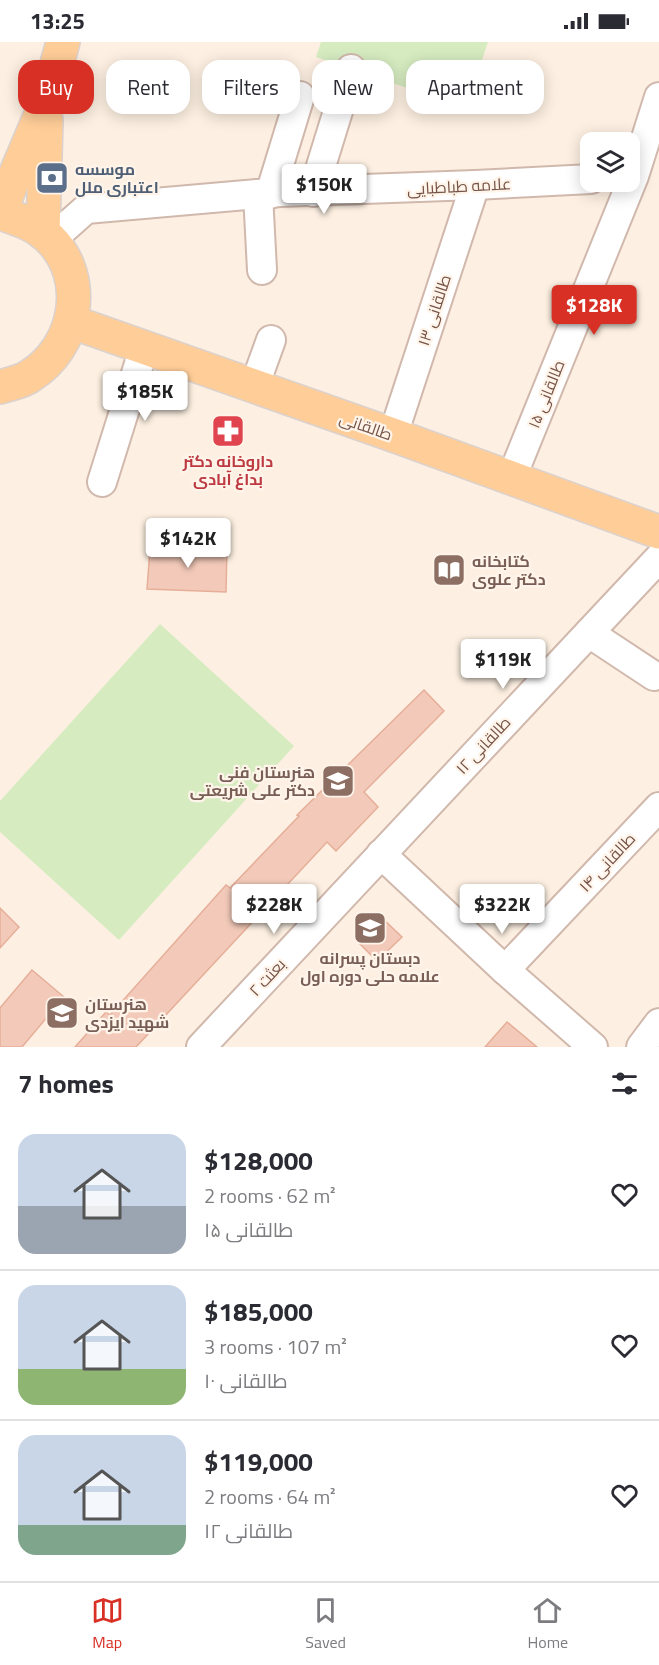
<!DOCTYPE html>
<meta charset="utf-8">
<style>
body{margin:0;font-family:"Titillium Web",Cairo,sans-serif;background:#f7f7f7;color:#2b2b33;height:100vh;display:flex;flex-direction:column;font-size:22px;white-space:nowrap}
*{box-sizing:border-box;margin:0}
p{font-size:20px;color:#7c7c81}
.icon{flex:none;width:33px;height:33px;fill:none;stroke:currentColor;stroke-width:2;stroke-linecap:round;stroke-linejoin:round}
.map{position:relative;height:1005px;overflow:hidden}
.details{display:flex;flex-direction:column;background:#fff;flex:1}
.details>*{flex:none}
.hud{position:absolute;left:18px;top:18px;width:624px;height:54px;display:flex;gap:12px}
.controls{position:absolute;left:580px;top:90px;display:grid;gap:12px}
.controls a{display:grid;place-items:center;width:60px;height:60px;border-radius:12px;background:#fff;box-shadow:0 3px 15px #0003;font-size:30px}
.price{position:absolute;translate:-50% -51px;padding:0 14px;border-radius:6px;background:#fff;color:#222;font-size:20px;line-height:39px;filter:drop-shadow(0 2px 3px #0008)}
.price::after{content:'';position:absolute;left:50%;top:36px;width:18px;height:14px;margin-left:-9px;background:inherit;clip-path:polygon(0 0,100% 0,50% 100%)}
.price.current{background:#d93025;color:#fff}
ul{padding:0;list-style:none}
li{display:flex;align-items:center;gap:18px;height:150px;padding:0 18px}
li+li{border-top:2px solid #e1e1e2}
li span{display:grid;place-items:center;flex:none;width:168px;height:120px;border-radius:18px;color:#555}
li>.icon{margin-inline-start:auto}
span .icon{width:72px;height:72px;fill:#fffc;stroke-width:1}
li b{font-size:26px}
h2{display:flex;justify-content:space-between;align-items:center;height:72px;padding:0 18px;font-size:26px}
.pill{padding:0 21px;border-radius:18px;background:#fff;box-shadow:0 3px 15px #0003;font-size:21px;line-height:54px}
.pill.current{background:#d93025;color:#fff}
.status{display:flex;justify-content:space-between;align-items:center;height:42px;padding:0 30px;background:#fff;direction:ltr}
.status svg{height:16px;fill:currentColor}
.tab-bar{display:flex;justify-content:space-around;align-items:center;height:84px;border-top:2px solid #e1e1e2;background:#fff;font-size:16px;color:#7c7c81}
.tab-bar a{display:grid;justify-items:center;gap:3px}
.tab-bar .current{color:#d93025}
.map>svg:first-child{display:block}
.green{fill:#d6ebc0}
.building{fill:#f3cab9;stroke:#e6ae99;stroke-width:1.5}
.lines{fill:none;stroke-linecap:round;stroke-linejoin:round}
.minor-casing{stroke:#d1b8ac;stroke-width:32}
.major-casing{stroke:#dbd2cf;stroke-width:36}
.minor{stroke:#fff;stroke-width:28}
.major{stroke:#fecd98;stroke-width:33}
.labels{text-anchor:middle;stroke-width:4.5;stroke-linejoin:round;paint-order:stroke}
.service-label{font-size:16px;font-weight:bold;fill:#4e5e75;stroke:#fff4e9;text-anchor:start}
.street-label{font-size:16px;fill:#765348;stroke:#fff4e9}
.health-label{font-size:16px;font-weight:bold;fill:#be3a42;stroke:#fff4e9}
.education-label{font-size:16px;font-weight:bold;fill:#785e54;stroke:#fff4e9;text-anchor:start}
</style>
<div class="status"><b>13:25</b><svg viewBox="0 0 49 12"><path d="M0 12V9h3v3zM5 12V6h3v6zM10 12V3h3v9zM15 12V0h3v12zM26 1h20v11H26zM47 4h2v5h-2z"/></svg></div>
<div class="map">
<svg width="659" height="1005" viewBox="0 0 659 1005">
<rect width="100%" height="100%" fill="#fdf0e2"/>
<g class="green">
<polygon points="321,0 488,0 466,66 316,15"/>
<polygon points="160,582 294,704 119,898 0,790 0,759"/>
</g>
<g class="building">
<polygon points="227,504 226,550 147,547 150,507"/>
<polygon points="424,648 444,669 364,750 378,765 336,809 327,800 136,1005 75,1005 106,970 110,973 226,843 230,846 299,774 297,773"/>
<polygon points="0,866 19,885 0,906"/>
<polygon points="381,875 402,895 377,919 357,899"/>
<polygon points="32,928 64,955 22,1005 0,1005 0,966"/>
<polygon points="507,980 537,1005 485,1005"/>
</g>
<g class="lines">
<defs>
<g id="minor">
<polyline points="313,150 351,27"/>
<polyline points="258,152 262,228"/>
<polyline points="270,152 300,54"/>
<polyline points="51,198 86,167 280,150 475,143 591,137"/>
<polyline points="254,345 271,298"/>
<polyline points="393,393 475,143"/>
<polyline points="511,437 634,134 659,55"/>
<polyline points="102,440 144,306"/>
<polyline points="589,591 654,634"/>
<polyline points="381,812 505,928 593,1005"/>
<polyline points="505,928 659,765"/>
<polyline points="201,1005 659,516"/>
<polyline points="641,1005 659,981"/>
</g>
<g id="major">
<polyline points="0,169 47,58 63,0"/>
<path d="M 0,171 C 18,177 35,182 49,196 C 90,236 77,305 30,334 C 22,340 9,342 0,345"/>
<polyline points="43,191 46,78"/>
<polyline points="72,280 393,393 659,490"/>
</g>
</defs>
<use href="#minor" class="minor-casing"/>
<use href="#major" class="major-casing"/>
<use href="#minor" class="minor"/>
<use href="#major" class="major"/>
</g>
<defs>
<symbol id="bank-square" viewBox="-11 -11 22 22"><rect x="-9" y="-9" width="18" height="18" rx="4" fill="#5c6f8a" stroke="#fff4e9"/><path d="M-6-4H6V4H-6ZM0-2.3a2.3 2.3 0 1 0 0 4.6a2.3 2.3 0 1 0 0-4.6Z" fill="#fff"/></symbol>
<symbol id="pharmacy-square" viewBox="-11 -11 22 22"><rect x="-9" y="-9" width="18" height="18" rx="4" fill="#e0444e" stroke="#fff4e9"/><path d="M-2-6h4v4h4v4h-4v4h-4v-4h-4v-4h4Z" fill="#fff"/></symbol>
<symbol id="library-square" viewBox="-11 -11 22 22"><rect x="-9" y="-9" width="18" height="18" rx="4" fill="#8d6e63" stroke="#fff4e9"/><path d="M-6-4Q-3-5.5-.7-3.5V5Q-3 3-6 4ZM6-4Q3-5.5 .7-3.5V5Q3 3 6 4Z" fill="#fff"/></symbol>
<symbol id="school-square" viewBox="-11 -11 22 22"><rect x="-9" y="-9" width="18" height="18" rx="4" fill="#8d6e63" stroke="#fff4e9"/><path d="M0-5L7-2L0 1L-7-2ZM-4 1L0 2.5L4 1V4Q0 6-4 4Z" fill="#fff"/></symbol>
</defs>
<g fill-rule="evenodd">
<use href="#bank-square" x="33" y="117" width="38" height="38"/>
<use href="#pharmacy-square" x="209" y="370" width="38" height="38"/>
<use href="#library-square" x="430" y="509" width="38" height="38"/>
<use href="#school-square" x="319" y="720" width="38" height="38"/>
<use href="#school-square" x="351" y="867" width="38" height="38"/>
<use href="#school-square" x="43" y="952" width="38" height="38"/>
</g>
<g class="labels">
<g class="service-label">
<text x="75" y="133">موسسه<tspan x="75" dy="18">اعتباری ملل</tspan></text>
</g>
<g class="street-label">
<text transform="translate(459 144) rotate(-3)" y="6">علامه طباطبایی</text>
<text transform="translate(434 268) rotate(-72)" y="6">طالقانی ۱۳</text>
<text transform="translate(546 352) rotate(-68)" y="6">طالقانی ۱۵</text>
<text transform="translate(366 384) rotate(19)" y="6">طالقانی</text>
<text transform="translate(483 703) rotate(-47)" y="6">طالقانی ۱۲</text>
<text transform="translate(607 820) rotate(-47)" y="6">طالقانی ۱۴</text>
<text transform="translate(267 935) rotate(-47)" y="6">بعثت ۲</text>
</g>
<g class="health-label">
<text x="228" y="425">داروخانه دکتر<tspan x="228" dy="18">بداغ آبادی</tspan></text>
</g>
<g class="education-label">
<text x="472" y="525">کتابخانه<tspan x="472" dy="18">دکتر علوی</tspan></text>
<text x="315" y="736" text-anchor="end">هنرستان فنی<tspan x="315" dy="18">دکتر علی شریعتی</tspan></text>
<text x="370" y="922" text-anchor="middle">دبستان پسرانه<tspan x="370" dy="18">علامه حلی دوره اول</tspan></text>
<text x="85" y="968">هنرستان<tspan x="85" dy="18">شهید ایزدی</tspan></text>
</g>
</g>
</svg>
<div class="controls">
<a><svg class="icon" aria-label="layers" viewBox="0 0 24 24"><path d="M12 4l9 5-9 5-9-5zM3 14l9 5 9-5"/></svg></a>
</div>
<b class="price" style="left:324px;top:173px">$150K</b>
<b class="price current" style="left:594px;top:294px">$128K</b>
<b class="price" style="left:145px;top:380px">$185K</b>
<b class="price" style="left:188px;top:527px">$142K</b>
<b class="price" style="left:503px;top:648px">$119K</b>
<b class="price" style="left:274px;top:893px">$228K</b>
<b class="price" style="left:502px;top:893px">$322K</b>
<div class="hud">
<a class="pill current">Buy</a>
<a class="pill">Rent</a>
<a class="pill">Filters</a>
<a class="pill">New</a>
<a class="pill">Apartment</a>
</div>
</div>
<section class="details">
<h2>7 homes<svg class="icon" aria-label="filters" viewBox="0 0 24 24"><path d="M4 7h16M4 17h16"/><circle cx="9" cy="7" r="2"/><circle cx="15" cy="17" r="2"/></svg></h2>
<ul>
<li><span style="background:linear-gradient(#c9d6e8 60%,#9aa5b1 0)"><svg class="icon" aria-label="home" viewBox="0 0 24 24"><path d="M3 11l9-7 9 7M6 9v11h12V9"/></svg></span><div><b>$128,000</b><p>2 rooms · 62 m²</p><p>طالقانی ۱۵</p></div><svg class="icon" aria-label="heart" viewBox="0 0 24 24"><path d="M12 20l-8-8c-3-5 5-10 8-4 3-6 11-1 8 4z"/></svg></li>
<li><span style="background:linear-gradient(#c9d6e8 70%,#8fb573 0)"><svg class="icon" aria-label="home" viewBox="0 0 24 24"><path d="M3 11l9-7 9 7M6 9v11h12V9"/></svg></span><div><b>$185,000</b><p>3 rooms · 107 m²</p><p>طالقانی ۱۰</p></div><svg class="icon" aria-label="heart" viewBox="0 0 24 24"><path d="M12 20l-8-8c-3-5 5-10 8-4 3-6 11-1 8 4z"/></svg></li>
<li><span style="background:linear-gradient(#c9d6e8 75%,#7fa58c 0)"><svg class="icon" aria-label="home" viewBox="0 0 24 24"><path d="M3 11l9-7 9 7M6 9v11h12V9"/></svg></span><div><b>$119,000</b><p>2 rooms · 64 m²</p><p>طالقانی ۱۲</p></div><svg class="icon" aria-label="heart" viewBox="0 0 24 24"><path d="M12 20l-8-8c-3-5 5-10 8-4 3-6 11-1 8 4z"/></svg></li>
</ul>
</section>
<nav class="tab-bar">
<a class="current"><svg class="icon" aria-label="map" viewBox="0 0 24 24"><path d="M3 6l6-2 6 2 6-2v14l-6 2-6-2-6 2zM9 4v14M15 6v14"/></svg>Map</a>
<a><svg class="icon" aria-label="saved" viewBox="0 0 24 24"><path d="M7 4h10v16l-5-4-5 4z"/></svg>Saved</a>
<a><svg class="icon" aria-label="home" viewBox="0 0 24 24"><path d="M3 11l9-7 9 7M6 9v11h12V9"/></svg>Home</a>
</nav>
